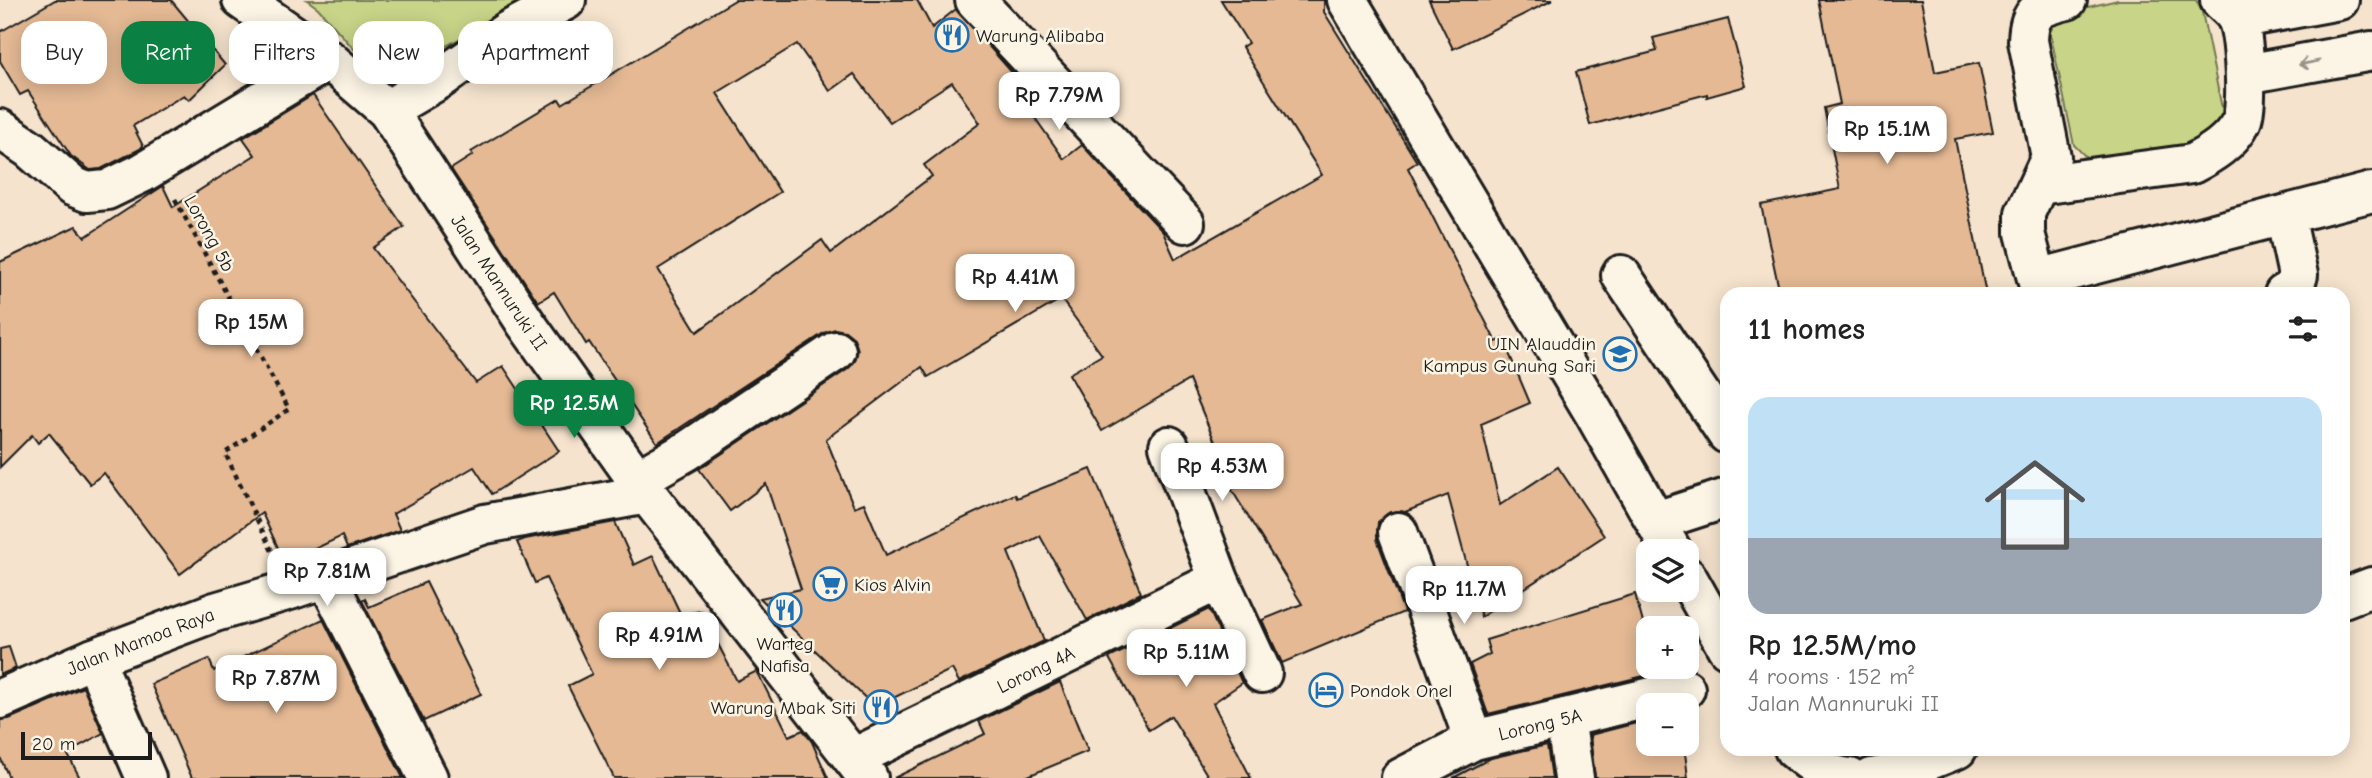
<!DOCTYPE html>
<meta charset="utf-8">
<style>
body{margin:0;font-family:"Comic Neue",sans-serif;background:#f2f2f2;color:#222;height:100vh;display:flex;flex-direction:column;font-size:26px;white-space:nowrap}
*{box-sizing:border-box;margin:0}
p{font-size:23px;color:#767676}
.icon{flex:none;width:38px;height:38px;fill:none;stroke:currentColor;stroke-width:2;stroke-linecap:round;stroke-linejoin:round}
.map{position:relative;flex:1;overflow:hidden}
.drawer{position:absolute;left:1720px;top:287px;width:630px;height:469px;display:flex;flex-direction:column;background:#fff;border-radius:21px;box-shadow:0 4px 18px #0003}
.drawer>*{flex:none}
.hud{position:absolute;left:21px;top:21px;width:665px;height:63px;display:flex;gap:14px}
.tools{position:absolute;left:1636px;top:539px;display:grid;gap:14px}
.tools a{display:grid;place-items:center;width:63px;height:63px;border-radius:14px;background:#fff;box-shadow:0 4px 18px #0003;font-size:35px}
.scale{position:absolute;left:21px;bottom:18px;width:131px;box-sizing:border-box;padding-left:7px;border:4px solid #1c1c1c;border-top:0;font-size:19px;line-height:24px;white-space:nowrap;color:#1c1c1c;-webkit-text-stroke:5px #fcf5e5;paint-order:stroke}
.price{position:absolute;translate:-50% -60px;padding:0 16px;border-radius:14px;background:#fff;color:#222;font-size:23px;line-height:46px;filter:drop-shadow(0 2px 4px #0008)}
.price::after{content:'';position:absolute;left:50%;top:42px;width:21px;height:16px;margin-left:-10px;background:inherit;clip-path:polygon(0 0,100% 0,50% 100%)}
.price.selected{background:#0b8043;color:#fff}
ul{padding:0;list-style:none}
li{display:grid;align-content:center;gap:14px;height:371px;padding:0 28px}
li span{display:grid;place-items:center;height:217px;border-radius:21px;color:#555}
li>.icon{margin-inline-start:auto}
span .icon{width:126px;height:126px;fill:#fffc;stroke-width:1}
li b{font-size:30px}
h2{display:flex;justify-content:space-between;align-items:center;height:84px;padding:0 28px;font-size:30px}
.pill{padding:0 24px;border-radius:21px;background:#fff;box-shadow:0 4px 18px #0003;font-size:24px;line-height:63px}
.pill.selected{background:#0b8043;color:#fff}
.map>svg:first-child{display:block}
.green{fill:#c8d488;stroke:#727852;stroke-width:2}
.building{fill:#e4b994;stroke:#1c1c1c;stroke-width:2;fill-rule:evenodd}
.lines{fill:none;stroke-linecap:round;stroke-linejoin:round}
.minor-casing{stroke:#1c1c1c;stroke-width:44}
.path{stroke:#1c1c1c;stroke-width:4.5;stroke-dasharray:5 5;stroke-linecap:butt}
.minor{stroke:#fcf5e5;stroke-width:38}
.oneway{stroke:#97938b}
.labels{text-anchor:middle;stroke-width:5;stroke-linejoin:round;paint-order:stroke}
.poi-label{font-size:19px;fill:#1c1c1c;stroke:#fcf5e5;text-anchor:start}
.street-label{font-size:19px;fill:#1c1c1c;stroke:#fcf5e5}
</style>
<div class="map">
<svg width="2372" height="778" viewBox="0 0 2372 778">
<rect width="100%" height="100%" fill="#f5e3cd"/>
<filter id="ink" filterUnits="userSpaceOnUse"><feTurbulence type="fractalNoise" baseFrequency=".0143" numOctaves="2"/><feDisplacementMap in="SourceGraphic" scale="14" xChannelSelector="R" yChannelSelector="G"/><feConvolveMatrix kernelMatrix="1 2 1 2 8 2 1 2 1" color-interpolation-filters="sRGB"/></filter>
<g filter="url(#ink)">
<g class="green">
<polygon points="307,0 534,0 381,80 318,8"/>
<polygon points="2118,0 2196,0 2202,12 2224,118 2203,142 2098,162 2084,155 2074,145 2050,32 2057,19 2071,11"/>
</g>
<g class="building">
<polygon points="55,0 171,0 225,65 189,100 184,95 133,126 143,146 140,149 101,169 90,170 71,156 28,91 20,95 0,61 0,32"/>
<path d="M 735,0 L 917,0 L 932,28 L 956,9 L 1015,76 L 1009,81 L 1064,159 L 1082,145 L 1163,232 L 1175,259 L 1322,175 L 1242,47 L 1248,43 L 1221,0 L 1324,0 L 1324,12 L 1417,162 L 1408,168 L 1496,342 L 1503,339 L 1530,403 L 1481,424 L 1500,505 L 1558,467 L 1604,536 L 1481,617 L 1448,495 L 1405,512 L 1390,512 L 1378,522 L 1377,539 L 1404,612 L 1282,663 L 1262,620 L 1302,604 L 1206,448 L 1215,442 L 1189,380 L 1102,431 L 1069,374 L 1102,355 L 1061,299 L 928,377 L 922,367 L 826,439 L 854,507 L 864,503 L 886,555 L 1015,494 L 1017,498 L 1091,469 L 1141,593 L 1087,620 L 1040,536 L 1008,552 L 1044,641 L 959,682 L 952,669 L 875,707 L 760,598 L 801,589 L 766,484 L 730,511 L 699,469 L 848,369 L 855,361 L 858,350 L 854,338 L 845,331 L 835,329 L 824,333 L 657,443 L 589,342 L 586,344 L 554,292 L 538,302 L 451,169 L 473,155 L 471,152 L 559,99 L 562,104 ZM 797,44 L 830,91 L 854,74 L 890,122 L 952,82 L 980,123 L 924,165 L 932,176 L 831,253 L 822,240 L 697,332 L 658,269 L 780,192 L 717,93 Z"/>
<polygon points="1429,0 1553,0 1453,49"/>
<polygon points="1819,0 1921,0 1935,72 1979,63 1993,132 1955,139 1986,294 1780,294 1761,205 1840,189 1824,108 1840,104"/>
<polygon points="1728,19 1746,86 1707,97 1707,94 1590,125 1576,72 1657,51 1653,38"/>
<polygon points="313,95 404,227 373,248 476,383 503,366 559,451 492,494 474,467 393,514 400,530 347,548 342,536 285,563 262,513 180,574 104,473 90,484 49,433 38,443 32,435 0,467 0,262 76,226 85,237 163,186 173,207 255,155 243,138"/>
<polygon points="615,522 634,565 653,556 681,615 701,611 737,681 757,671 789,736 803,730 812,742 828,778 614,778 568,686 592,674 546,578 535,583 517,542 525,539"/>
<polygon points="426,582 481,694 424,721 362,601 365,599 369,607"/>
<polygon points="1635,594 1648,641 1648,675 1488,714 1470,664 1490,654 1486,640"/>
<polygon points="1209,609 1242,683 1213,703 1251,778 1209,778 1171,716 1149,730 1109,658"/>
<polygon points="323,619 403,778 192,778 151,684 209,659 214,671"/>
<polygon points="9,647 16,668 0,675 0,649"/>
<polygon points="1060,682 1088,751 1023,778 894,778 985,734 979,721"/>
<polygon points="83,687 103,733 67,753 80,778 9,778 0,757 0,720 9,719"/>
<polygon points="1648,720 1648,744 1684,744 1688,778 1595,778 1590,735"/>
<polygon points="1547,745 1552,778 1453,778 1491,758"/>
</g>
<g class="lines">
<defs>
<g id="minor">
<path id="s1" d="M 242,0 L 329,60 L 387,110 L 525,322 L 647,494 L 868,778"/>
<polyline points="975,0 1185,223"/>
<polyline points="1347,0 1594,413 1672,551"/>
<polyline points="2237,19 2339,0"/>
<polyline points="2246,74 2372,51"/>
<polyline points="387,110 440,79 508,31 566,0"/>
<polyline points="0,129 30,149 72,186 87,192 107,190 142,173 329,60"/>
<path d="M 2039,185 L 2192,164 C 2211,154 2231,142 2241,122 C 2249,107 2244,38 2238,21 C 2235,13 2226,6 2220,0"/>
<polyline points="1621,275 1727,434"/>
<polyline points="2038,279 2372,192"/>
<path d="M 2041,294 L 2025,233 L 2025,213 L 2051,157 L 2028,41 C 2029,10 2039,7 2067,0"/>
<polyline points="2284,294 2293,289 2298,275 2285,215"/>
<polyline points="1169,446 1219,580 1262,673"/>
<polyline points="638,479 687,451 836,351"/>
<polyline points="1656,521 1727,498"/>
<polyline points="1398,532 1474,740"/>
<polyline points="326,577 428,778"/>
<polyline points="1687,577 1727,648"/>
<polyline points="2343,598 2372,587"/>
<polyline points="94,658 146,778"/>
<path id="s2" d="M 0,699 L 94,658 L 215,612 L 290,590 L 485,524 L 647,494"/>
<polyline points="1565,718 1574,778"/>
<path d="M 1794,749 C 1812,764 1827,776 1850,778"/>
<path id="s3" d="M 853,758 L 1219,580"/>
<path id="s4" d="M 1401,778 L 1474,740 L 1685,689"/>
<polyline points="1872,778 1894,774 1957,749"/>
</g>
</defs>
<use href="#minor" class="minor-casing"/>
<polyline class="path" points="175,199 289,409 225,453 272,551"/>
<use href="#minor" class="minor"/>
</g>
<defs><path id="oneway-shaft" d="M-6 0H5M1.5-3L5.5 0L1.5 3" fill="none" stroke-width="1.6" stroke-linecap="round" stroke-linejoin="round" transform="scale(1.75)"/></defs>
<use class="oneway" href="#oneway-shaft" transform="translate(2309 63) rotate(169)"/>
</g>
<defs>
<symbol id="restaurant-ring" viewBox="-11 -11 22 22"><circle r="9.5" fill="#fcf5e5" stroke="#1f6fb2" stroke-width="1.5"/><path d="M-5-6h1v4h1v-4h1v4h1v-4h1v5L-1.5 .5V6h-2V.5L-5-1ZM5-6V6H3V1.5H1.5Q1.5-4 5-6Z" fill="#1f6fb2"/></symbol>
<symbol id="university-ring" viewBox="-11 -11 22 22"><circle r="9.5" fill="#fcf5e5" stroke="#1f6fb2" stroke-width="1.5"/><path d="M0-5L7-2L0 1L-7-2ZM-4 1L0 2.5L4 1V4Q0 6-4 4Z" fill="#1f6fb2"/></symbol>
<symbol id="supermarket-ring" viewBox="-11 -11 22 22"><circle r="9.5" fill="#fcf5e5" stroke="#1f6fb2" stroke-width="1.5"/><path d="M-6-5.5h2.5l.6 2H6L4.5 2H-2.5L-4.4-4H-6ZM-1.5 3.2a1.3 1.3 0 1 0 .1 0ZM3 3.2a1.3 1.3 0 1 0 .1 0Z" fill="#1f6fb2"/></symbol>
<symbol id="hotel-ring" viewBox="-11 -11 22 22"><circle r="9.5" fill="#fcf5e5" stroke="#1f6fb2" stroke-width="1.5"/><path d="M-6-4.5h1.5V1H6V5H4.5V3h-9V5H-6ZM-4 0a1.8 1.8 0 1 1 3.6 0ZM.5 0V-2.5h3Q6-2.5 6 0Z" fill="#1f6fb2"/></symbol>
</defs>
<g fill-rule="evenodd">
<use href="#restaurant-ring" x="933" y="16" width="38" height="38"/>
<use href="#university-ring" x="1601" y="335" width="38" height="38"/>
<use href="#supermarket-ring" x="811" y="565" width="38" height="38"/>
<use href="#restaurant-ring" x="766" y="591" width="38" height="38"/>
<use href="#hotel-ring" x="1307" y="671" width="38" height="38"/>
<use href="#restaurant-ring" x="862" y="688" width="38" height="38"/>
</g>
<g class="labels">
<g class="poi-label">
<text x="976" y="42">Warung Alibaba</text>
<text x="1596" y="350" text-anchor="end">UIN Alauddin<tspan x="1596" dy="22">Kampus Gunung Sari</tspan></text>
<text x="854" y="591">Kios Alvin</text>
<text x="785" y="650" text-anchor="middle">Warteg<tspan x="785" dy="22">Nafisa</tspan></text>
<text x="1350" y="697">Pondok Onel</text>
<text x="856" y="714" text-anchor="end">Warung Mbak Siti</text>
</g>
<g class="street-label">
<text transform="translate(210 233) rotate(61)" y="7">Lorong 5b</text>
<text dy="7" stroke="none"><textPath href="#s1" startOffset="388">Jalan Mannuruki II</textPath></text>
<text dy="7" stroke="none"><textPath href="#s2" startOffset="152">Jalan Mamoa Raya</textPath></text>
<text dy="7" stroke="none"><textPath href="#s3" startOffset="203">Lorong 4A</textPath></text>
<text dy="7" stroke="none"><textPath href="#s4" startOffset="150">Lorong 5A</textPath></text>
</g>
</g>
</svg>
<div class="tools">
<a><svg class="icon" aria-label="layers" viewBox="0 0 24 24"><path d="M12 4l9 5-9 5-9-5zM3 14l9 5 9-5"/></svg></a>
<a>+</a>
<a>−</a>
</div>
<div class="scale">20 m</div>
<b class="price" style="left:1059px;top:132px">Rp 7.79M</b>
<b class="price" style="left:1887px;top:166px">Rp 15.1M</b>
<b class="price" style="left:1015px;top:314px">Rp 4.41M</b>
<b class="price" style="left:251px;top:359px">Rp 15M</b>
<b class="price selected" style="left:574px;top:440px">Rp 12.5M</b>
<b class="price" style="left:1222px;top:503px">Rp 4.53M</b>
<b class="price" style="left:327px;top:608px">Rp 7.81M</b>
<b class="price" style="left:1464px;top:626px">Rp 11.7M</b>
<b class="price" style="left:659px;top:672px">Rp 4.91M</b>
<b class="price" style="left:1186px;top:689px">Rp 5.11M</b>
<b class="price" style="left:276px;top:715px">Rp 7.87M</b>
<div class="hud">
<a class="pill">Buy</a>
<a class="pill selected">Rent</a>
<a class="pill">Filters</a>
<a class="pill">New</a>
<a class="pill">Apartment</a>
</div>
<section class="drawer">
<h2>11 homes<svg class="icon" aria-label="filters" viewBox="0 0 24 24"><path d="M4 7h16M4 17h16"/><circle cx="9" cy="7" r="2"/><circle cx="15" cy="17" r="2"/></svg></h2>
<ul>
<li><span style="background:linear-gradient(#bfe0f5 65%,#9aa5b1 0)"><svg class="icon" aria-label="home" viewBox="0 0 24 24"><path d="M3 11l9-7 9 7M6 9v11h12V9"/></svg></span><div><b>Rp 12.5M/mo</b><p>4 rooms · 152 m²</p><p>Jalan Mannuruki II</p></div></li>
</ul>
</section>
</div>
